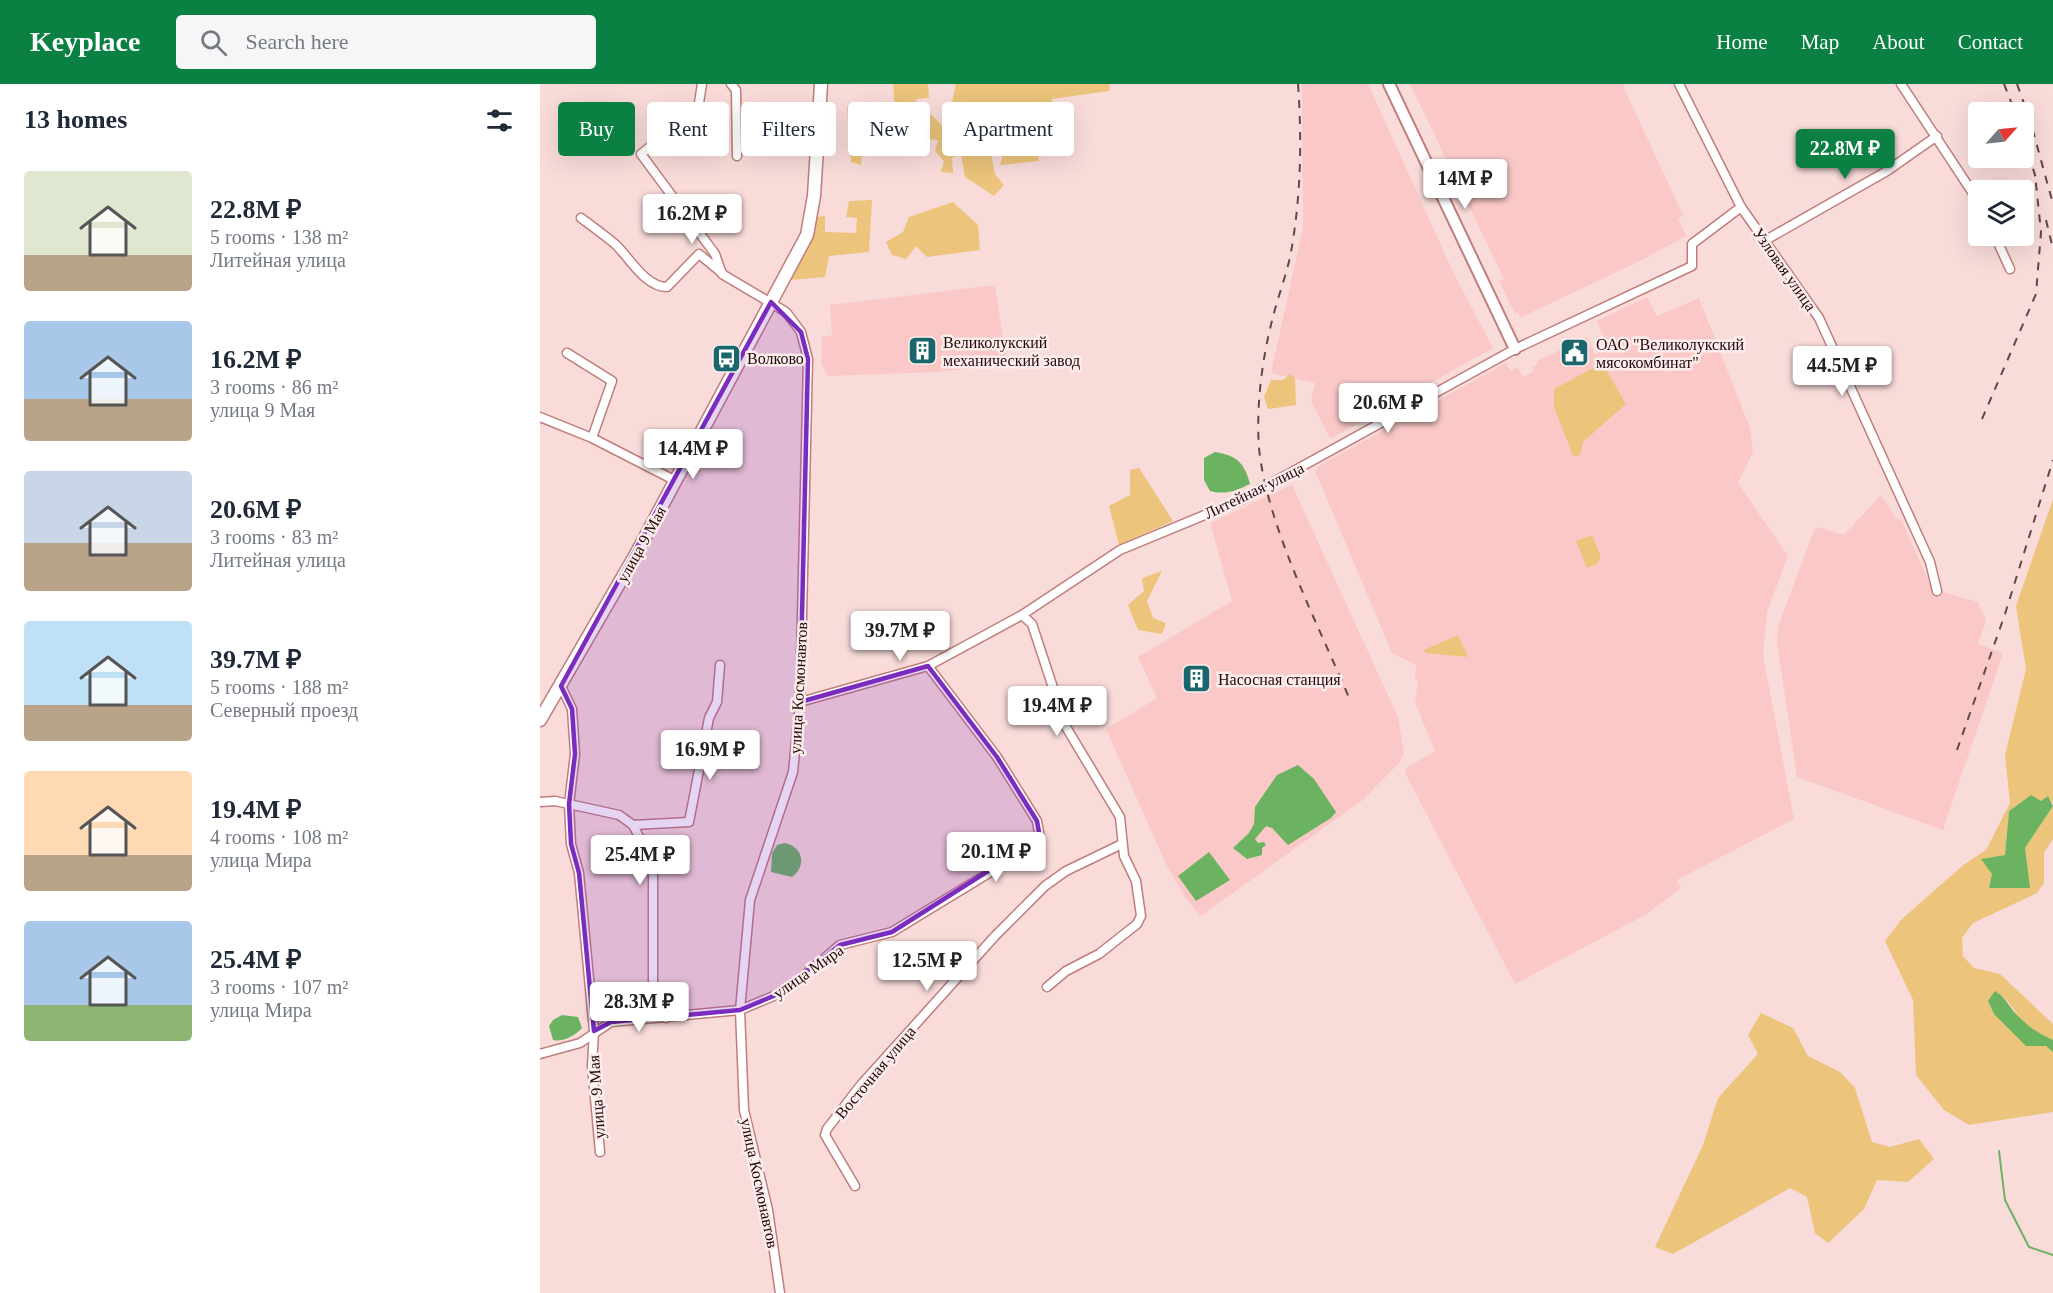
<!DOCTYPE html>
<meta charset="utf-8">
<style>
body{margin:0;font-family:Georgia,serif;background:#f6f6f7;color:#1f2937;height:100vh;display:flex;flex-direction:column;font-size:22px;white-space:nowrap}
*{box-sizing:border-box;margin:0}
p{font-size:20px;color:#747a83}
.icon{flex:none;width:33px;height:33px;fill:none;stroke:currentColor;stroke-width:2;stroke-linecap:round;stroke-linejoin:round}
.map{position:relative;flex:1;overflow:hidden}
.side{display:flex;flex-direction:column;background:#fff;width:540px}
.side>*{flex:none}
.banner{position:absolute;left:18px;top:18px;width:570px;height:54px;display:flex;gap:12px}
.needle{width:39px;rotate:63deg}
.buttons{position:absolute;left:1428px;top:18px;display:grid;gap:12px}
.buttons a{display:grid;place-items:center;width:66px;height:66px;border-radius:6px;background:#fff;box-shadow:0 6px 24px #0002;font-size:30px}
.price{position:absolute;translate:-50% -51px;padding:0 14px;border-radius:6px;background:#fff;color:#222;font-size:20px;line-height:39px;filter:drop-shadow(0 2px 3px #0008)}
.price::after{content:'';position:absolute;left:50%;top:36px;width:18px;height:14px;margin-left:-9px;background:inherit;clip-path:polygon(0 0,100% 0,50% 100%)}
.price.active{background:#0b8043;color:#fff}
ul{padding:0;list-style:none}
li{display:flex;align-items:center;gap:18px;height:150px;padding:0 24px}
li span{display:grid;place-items:center;flex:none;width:168px;height:120px;border-radius:6px;color:#555}
li>.icon{margin-inline-start:auto}
span .icon{width:72px;height:72px;fill:#fffc;stroke-width:1}
li b{font-size:26px}
h2{display:flex;justify-content:space-between;align-items:center;height:72px;padding:0 24px;font-size:26px}
.tag{padding:0 21px;border-radius:6px;background:#fff;box-shadow:0 6px 24px #0002;font-size:21px;line-height:54px}
.tag.active{background:#0b8043;color:#fff}
header{display:flex;align-items:center;gap:36px;box-sizing:border-box;height:84px;padding:0 30px;background:#0b8043;color:#fff}
header strong{font-size:28px}
nav{display:flex;gap:33px;margin-inline-start:auto;font-size:21px}
.search{width:420px;height:54px;background:#f6f6f7;display:flex;align-items:center;gap:15px;box-sizing:border-box;padding:0 21px;border-radius:6px;color:#747a83;font-size:22px}
main{display:flex;flex:1;min-height:0}
.map>svg:first-child{display:block}
.built{fill:#fac9c7}
.green{fill:#ecc47c}
.water{fill:#6bb361}
.lines{fill:none;stroke-linecap:round;stroke-linejoin:round}
.stream{stroke:#6bb361;stroke-width:2}
.minor-casing{stroke:#bf7d7c;stroke-width:11}
.tertiary-casing{stroke:#bf7d7c;stroke-width:14}
.secondary-casing{stroke:#bf7d7c;stroke-width:15}
.minor{stroke:#fff;stroke-width:8}
.tertiary{stroke:#fff;stroke-width:10}
.secondary{stroke:#fff;stroke-width:12}
.rail{stroke:#614847;stroke-width:2;stroke-dasharray:8 8;stroke-linecap:butt}
.marked{fill:#7b2cbf;fill-opacity:0.2;stroke:#7b2cbf;stroke-width:4.5;stroke-linejoin:round}
.labels{text-anchor:middle;stroke-width:5;stroke-linejoin:round;paint-order:stroke}
.street-label{font-size:16px;fill:#200808;stroke:#fcedec}
.poi-label{font-size:16px;fill:#200808;stroke:#fcedec;text-anchor:start}
</style>
<header>
<strong>Keyplace</strong>
<div class="search"><svg class="icon" aria-label="search" viewBox="0 0 24 24"><circle cx="10" cy="10" r="6"/><path d="M15 15l6 6"/></svg>Search here</div>
<nav><a>Home</a><a>Map</a><a>About</a><a>Contact</a></nav>
</header>
<main>
<section class="side">
<h2>13 homes<svg class="icon" aria-label="filters" viewBox="0 0 24 24"><path d="M4 7h16M4 17h16"/><circle cx="9" cy="7" r="2"/><circle cx="15" cy="17" r="2"/></svg></h2>
<ul>
<li><span style="background:linear-gradient(#dfe7d0 70%,#b9a48a 0)"><svg class="icon" aria-label="home" viewBox="0 0 24 24"><path d="M3 11l9-7 9 7M6 9v11h12V9"/></svg></span><div><b>22.8M ₽</b><p>5 rooms · 138 m²</p><p>Литейная улица</p></div></li>
<li><span style="background:linear-gradient(#a9c7e8 65%,#b9a48a 0)"><svg class="icon" aria-label="home" viewBox="0 0 24 24"><path d="M3 11l9-7 9 7M6 9v11h12V9"/></svg></span><div><b>16.2M ₽</b><p>3 rooms · 86 m²</p><p>улица 9 Мая</p></div></li>
<li><span style="background:linear-gradient(#c9d6e8 60%,#b9a48a 0)"><svg class="icon" aria-label="home" viewBox="0 0 24 24"><path d="M3 11l9-7 9 7M6 9v11h12V9"/></svg></span><div><b>20.6M ₽</b><p>3 rooms · 83 m²</p><p>Литейная улица</p></div></li>
<li><span style="background:linear-gradient(#bfe0f5 70%,#b9a48a 0)"><svg class="icon" aria-label="home" viewBox="0 0 24 24"><path d="M3 11l9-7 9 7M6 9v11h12V9"/></svg></span><div><b>39.7M ₽</b><p>5 rooms · 188 m²</p><p>Северный проезд</p></div></li>
<li><span style="background:linear-gradient(#ffd9b3 70%,#b9a48a 0)"><svg class="icon" aria-label="home" viewBox="0 0 24 24"><path d="M3 11l9-7 9 7M6 9v11h12V9"/></svg></span><div><b>19.4M ₽</b><p>4 rooms · 108 m²</p><p>улица Мира</p></div></li>
<li><span style="background:linear-gradient(#a9c7e8 70%,#8fb573 0)"><svg class="icon" aria-label="home" viewBox="0 0 24 24"><path d="M3 11l9-7 9 7M6 9v11h12V9"/></svg></span><div><b>25.4M ₽</b><p>3 rooms · 107 m²</p><p>улица Мира</p></div></li>
</ul>
</section>
<div class="map">
<svg width="1513" height="1209" viewBox="0 0 1513 1209">
<rect width="100%" height="100%" fill="#f9dcda"/>
<g class="built">
<polygon points="762,0 828,0 914,190 953,264 790,355 771,317 775,299 731,289 763,143"/>
<polygon points="870,0 1085,0 1084,4 1143,131 1138,134 1146,152 1102,176 980,234 978,228 975,230 959,197 964,195"/>
<polygon points="455,201 467,280 398,288 288,292 281,280 282,253 292,251 290,221"/>
<polygon points="1107,213 1117,232 1159,214 1210,344 1213,368 1198,399 1248,472 1227,528 1223,571 1254,735 1137,796 1141,804 1105,831 975,900 865,689 868,683 895,667 875,619 878,596 875,595 876,581 852,569 775,387 777,383 966,279 971,287 978,283 983,293 994,287 992,283 998,280 997,277 1047,253 1055,270 1068,265 1057,237"/>
<polygon points="752,401 858,633 864,670 860,678 824,715 661,832 646,815 626,780 566,645 617,614 598,573 692,517 670,439"/>
<polygon points="1341,411 1357,435 1362,437 1392,505 1438,518 1446,536 1438,560 1463,569 1403,746 1257,693 1237,558 1238,543 1273,448 1278,443 1304,451"/>
</g>
<g class="green">
<polygon points="353,0 388,0 389,14 375,15 406,45 416,0 570,0 569,7 512,15 513,42 447,50 455,90 464,101 454,112 425,93 421,70 412,74 413,89 401,88 404,77 395,67 398,56 388,55 372,43 371,27 355,26"/>
<polygon points="307,23 328,23 321,81 311,78"/>
<polygon points="465,62 498,69 499,77 460,81"/>
<polygon points="332,116 329,168 289,172 285,193 250,196 276,133 285,132 285,148 316,149 317,134 306,133 309,117"/>
<polygon points="413,118 438,141 440,166 387,173 376,162 366,175 352,171 346,158 363,148 369,133"/>
<polygon points="1053,284 1065,284 1086,320 1043,358 1040,371 1033,372 1014,323 1014,305"/>
<polygon points="750,290 755,294 756,321 728,325 724,313 731,296 743,296"/>
<polygon points="599,384 633,437 579,461 569,422 590,411 590,386"/>
<path d="M 1513,415 L 1513,719 L 1508,713 L 1501,717 L 1491,711 L 1469,727 L 1465,771 L 1442,775 L 1452,790 L 1450,804 L 1485,764 L 1513,722 L 1513,755 L 1504,769 L 1504,799 L 1497,809 L 1433,839 L 1422,854 L 1423,872 L 1434,884 L 1460,890 L 1513,940 L 1513,956 C 1507,954 1500,952 1495,949 C 1479,937 1472,917 1455,907 L 1513,968 L 1513,1028 L 1429,1041 L 1404,1026 L 1376,991 L 1373,916 L 1345,857 L 1361,836 L 1422,782 L 1446,766 L 1470,719 L 1465,671 L 1486,585 L 1476,522 Z"/>
<polygon points="1052,451 1061,473 1057,480 1047,484 1036,457"/>
<polygon points="622,487 607,517 613,534 626,539 622,550 598,546 588,521 604,507 602,494"/>
<polygon points="918,551 928,573 885,569 884,566"/>
<polygon points="1221,929 1253,944 1268,972 1300,988 1315,1004 1332,1058 1350,1063 1379,1055 1394,1075 1368,1098 1337,1096 1324,1125 1288,1159 1275,1149 1267,1113 1250,1104 1133,1170 1115,1163 1163,1061 1178,1014 1218,970 1208,951"/>
</g>
<g class="water">
<path d="M 675,368 C 697,372 704,378 710,400 C 696,407 685,411 670,407 L 664,396 L 664,374 Z"/>
<polygon points="758,681 774,695 796,728 791,734 748,761 732,744 726,742 715,755 718,759 724,758 726,761 722,764 722,771 707,775 693,764 709,749 714,740 715,723 737,691"/>
<polygon points="1491,711 1501,717 1508,712 1513,722 1485,764 1490,804 1449,804 1452,790 1441,775 1465,771 1469,727"/>
<path d="M 245,759 C 263,763 267,782 252,793 L 231,788 L 232,769 L 237,761 Z"/>
<polygon points="669,768 690,796 656,817 638,792"/>
<path d="M 1455,907 C 1465,913 1467,919 1474,928 C 1486,941 1497,949 1513,956 L 1513,968 L 1506,962 L 1486,962 L 1454,930 L 1448,917 Z"/>
<path d="M 22,931 L 38,933 L 42,944 C 35,952 23,958 13,956 L 9,942 L 13,936 Z"/>
</g>
<g class="lines">
<polyline class="stream" points="1459,1067 1465,1116 1489,1163 1513,1171"/>
<defs>
<g id="minor">
<polyline points="162,0 158,25 101,70 175,170 182,190 246,228 261,248 268,275 260,618 253,688 210,816 200,926 204,1026 228,1126 240,1209"/>
<polyline points="191,0 196,6 197,72"/>
<polyline points="1139,0 1201,123 1279,234 1390,478 1397,507"/>
<polyline points="1361,0 1438,117"/>
<path d="M 41,134 C 52,142 64,151 75,160 C 90,174 105,203 127,203 L 159,170 L 182,189"/>
<polyline points="1455,152 1470,185"/>
<polyline points="1224,157 1347,87 1397,52"/>
<polyline points="27,269 72,297 52,354"/>
<polyline points="0,333 52,354 136,397"/>
<polyline points="482,531 492,540 526,643 580,733 584,772 596,797 601,832 597,840 559,870 526,887 507,903"/>
<polyline points="21,602 32,625 35,670 29,720 31,760 39,789 54,947 52,982 60,1068"/>
<polyline points="260,618 388,582 482,531 580,466 701,416 975,265 1152,182 1152,160 1201,123"/>
<polyline points="0,718 15,717 79,731 93,741 113,780 113,912 126,934"/>
<polyline points="93,741 149,738 169,634 177,618 180,581"/>
<polyline points="0,970 40,959 71,938 200,926 236,911 259,896 300,861 352,848 490,764 500,754 497,737 457,673 388,582"/>
<polyline points="315,1102 285,1051 287,1045 320,1002 455,852 505,802 526,787 582,760"/>
</g>
<polyline id="tertiary" points="849,0 975,265"/>
<polyline id="secondary" points="0,636 95,472 267,151 274,112 281,0"/>
</defs>
<use href="#minor" class="minor-casing"/>
<use href="#tertiary" class="tertiary-casing"/>
<use href="#secondary" class="secondary-casing"/>
<use href="#minor" class="minor"/>
<use href="#tertiary" class="tertiary"/>
<use href="#secondary" class="secondary"/>
<g class="rail">
<path d="M 758,0 C 762,56 761,112 751,168 C 747,190 738,212 733,233 C 722,274 716,322 719,364 C 727,443 779,542 810,616"/>
<polyline points="1464,0 1475,28"/>
<polyline points="1477,0 1490,36 1513,120"/>
<polyline points="1484,54 1497,98"/>
<polyline points="1506,136 1513,165"/>
<polyline points="1442,335 1496,210 1501,148 1495,90"/>
<polyline points="1417,666 1465,530 1513,376"/>
</g>
</g>
<path class="marked" d="M 231,218 L 261,248 L 268,275 L 260,618 L 388,582 L 457,673 L 497,737 L 500,754 L 352,848 L 300,861 L 236,911 L 200,926 L 71,938 L 54,947 L 39,789 L 31,760 L 29,720 L 35,670 L 32,625 L 21,602 Z"/>
<defs>
<symbol id="building-square" viewBox="-11 -11 22 22"><rect x="-9" y="-9" width="18" height="18" rx="4" fill="#19676c" stroke="#fcedec"/><path d="M-4-6H4V6H1V3H-1V6H-4ZM-2.5-4.3h1.7v1.8h-1.7ZM.8-4.3h1.7v1.8H.8ZM-2.5-1h1.7V.8h-1.7ZM.8-1h1.7V.8H.8Z" fill="#fff"/></symbol>
<symbol id="civic-square" viewBox="-11 -11 22 22"><rect x="-9" y="-9" width="18" height="18" rx="4" fill="#19676c" stroke="#fcedec"/><path d="M-.6-6.5H3V-4.5H.6V-3L4-1V1h2V6H-6V1h2V-1L-.6-3ZM-1.2 2.5V6h2.4V2.5Z" fill="#fff"/></symbol>
<symbol id="bus-square" viewBox="-11 -11 22 22"><rect x="-9" y="-9" width="18" height="18" rx="4" fill="#19676c" stroke="#fcedec"/><path d="M-5-6H5V4H4V6H2V4H-2V6H-4V4H-5ZM-3.5-4V0h7V-4ZM-3.5 1.2v1.5H-2V1.2ZM2 1.2v1.5H3.5V1.2Z" fill="#fff"/></symbol>
</defs>
<g fill-rule="evenodd">
<use href="#building-square" x="366" y="250" width="33" height="33"/>
<use href="#civic-square" x="1018" y="252" width="33" height="33"/>
<use href="#bus-square" x="170" y="258" width="33" height="33"/>
<use href="#building-square" x="640" y="578" width="33" height="33"/>
</g>
<g class="labels">
<g class="street-label">
<text transform="translate(1245 185) rotate(55)" y="6">Узловая улица</text>
<text transform="translate(714 406) rotate(-26)" y="6">Литейная улица</text>
<text transform="translate(101 460) rotate(-61)" y="6">улица 9 Мая</text>
<text transform="translate(258 604) rotate(-87)" y="6">улица Космонавтов</text>
<text transform="translate(268 887) rotate(-35)" y="6">улица Мира</text>
<text transform="translate(335 988) rotate(-50)" y="6">Восточная улица</text>
<text transform="translate(56 1013) rotate(-94)" y="6">улица 9 Мая</text>
<text transform="translate(220 1099) rotate(78)" y="6">улица Космонавтов</text>
</g>
<g class="poi-label">
<text x="403" y="264">Великолукский<tspan x="403" dy="18">механический завод</tspan></text>
<text x="1056" y="266">ОАО "Великолукский<tspan x="1056" dy="18">мясокомбинат"</tspan></text>
<text x="207" y="280">Волково</text>
<text x="678" y="601">Насосная станция</text>
</g>
</g>
</svg>
<div class="buttons">
<a><svg class="needle" viewBox="-14 -14 28 28"><path d="M0-13l5 13h-10z" fill="#e53935"/><path d="M0 13l5-13h-10z" fill="#747a83"/></svg></a>
<a><svg class="icon" aria-label="layers" viewBox="0 0 24 24"><path d="M12 4l9 5-9 5-9-5zM3 14l9 5 9-5"/></svg></a>
</div>
<b class="price active" style="left:1305px;top:96px">22.8M ₽</b>
<b class="price" style="left:925px;top:126px">14M ₽</b>
<b class="price" style="left:152px;top:161px">16.2M ₽</b>
<b class="price" style="left:1302px;top:313px">44.5M ₽</b>
<b class="price" style="left:848px;top:350px">20.6M ₽</b>
<b class="price" style="left:153px;top:396px">14.4M ₽</b>
<b class="price" style="left:360px;top:578px">39.7M ₽</b>
<b class="price" style="left:517px;top:653px">19.4M ₽</b>
<b class="price" style="left:170px;top:697px">16.9M ₽</b>
<b class="price" style="left:456px;top:799px">20.1M ₽</b>
<b class="price" style="left:100px;top:802px">25.4M ₽</b>
<b class="price" style="left:387px;top:908px">12.5M ₽</b>
<b class="price" style="left:99px;top:949px">28.3M ₽</b>
<div class="banner">
<a class="tag active">Buy</a>
<a class="tag">Rent</a>
<a class="tag">Filters</a>
<a class="tag">New</a>
<a class="tag">Apartment</a>
</div>
</div>
</main>
